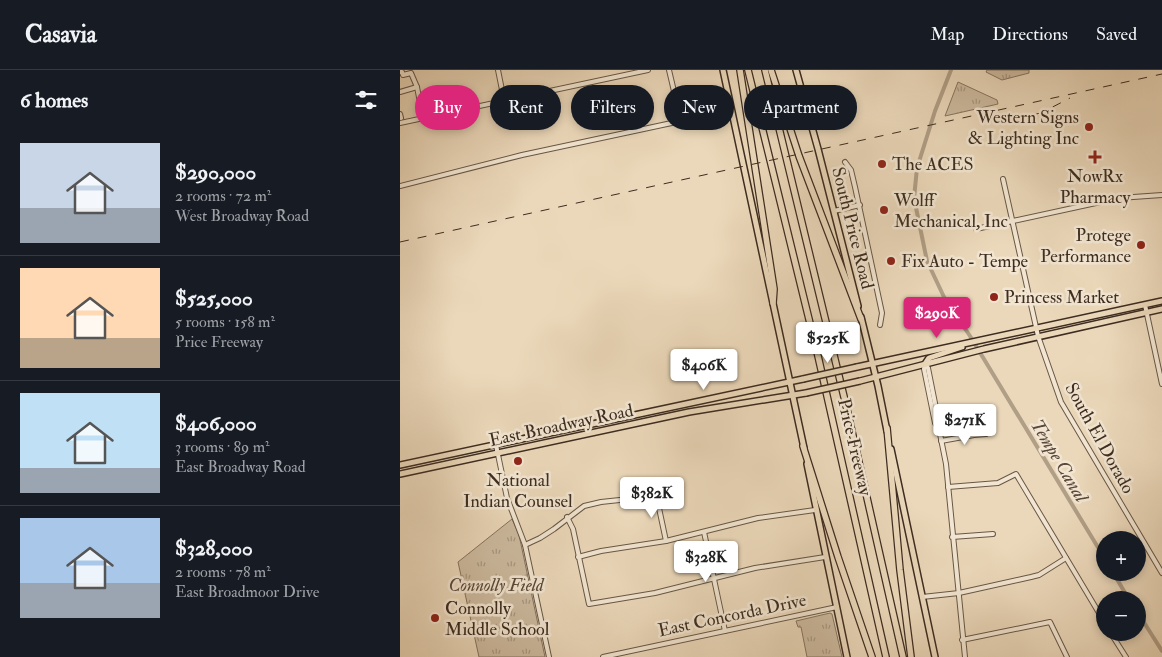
<!DOCTYPE html>
<meta charset="utf-8">
<style>
body{margin:0;font-family:"IM FELL Double Pica",serif;background:#20242c;color:#f1f3f6;height:100vh;display:flex;flex-direction:column;font-size:19px;white-space:nowrap}
*{box-sizing:border-box;margin:0}
p{font-size:16px;color:#9ea1a6}
.icon{flex:none;width:28px;height:28px;fill:none;stroke:currentColor;stroke-width:2;stroke-linecap:round;stroke-linejoin:round}
.map{position:relative;flex:1;overflow:hidden}
.side{display:flex;flex-direction:column;background:#171b24;width:400px}
.side>*{flex:none}
.hud{position:absolute;left:15px;top:15px;width:475px;height:45px;display:flex;gap:10px}
.controls{position:absolute;left:696px;top:461px;display:grid;gap:10px}
.controls a{display:grid;place-items:center;width:50px;height:50px;border-radius:50%;background:#171b24;box-shadow:0 2px 8px #0003;font-size:25px}
.price{position:absolute;translate:-50% -42px;padding:0 11px;border-radius:5px;background:#fff;color:#222;font-size:16px;line-height:32px;filter:drop-shadow(0 1px 2px #0008)}
.price::after{content:'';position:absolute;left:50%;top:30px;width:15px;height:11px;margin-left:-8px;background:inherit;clip-path:polygon(0 0,100% 0,50% 100%)}
.price.on{background:#db2777;color:#fff}
ul{padding:0;list-style:none}
li{display:flex;align-items:center;gap:15px;height:125px;padding:0 20px}
li+li{border-top:1px solid #363941}
li span{display:grid;place-items:center;flex:none;width:140px;height:100px;border-radius:0px;color:#555}
li>.icon{margin-inline-start:auto}
span .icon{width:60px;height:60px;fill:#fffc;stroke-width:1}
li b{font-size:21px}
h2{display:flex;justify-content:space-between;align-items:center;height:60px;padding:0 20px;font-size:21px}
.tag{padding:0 18px;border-radius:22px;background:#171b24;box-shadow:0 2px 8px #0003;font-size:18px;line-height:45px}
.tag.on{background:#db2777;color:#fff}
header{display:flex;align-items:center;gap:30px;box-sizing:border-box;height:70px;padding:0 25px;background:#171b24;border-bottom:1px solid #363941}
header strong{font-size:24px}
nav{display:flex;gap:28px;margin-inline-start:auto;font-size:18px}
main{display:flex;flex:1;min-height:0}
.map>svg:first-child{display:block}
.park{fill:url(#park-tufts);stroke:#857460}
.lines{fill:none;stroke-linecap:round;stroke-linejoin:round}
.canal{stroke:#b09e86;stroke-width:4}
.minor-casing{stroke:#685746;stroke-width:6}
.major-casing{stroke:#3d2c20;stroke-width:8}
.highway-casing{stroke:#3d2c20;stroke-width:8}
.minor{stroke:#f2e6d2;stroke-width:4}
.major{stroke:#ebd8ba;stroke-width:5}
.highway{stroke:#ebd8ba;stroke-width:5.5}
.rail{stroke:#3d2c20;stroke-width:1;stroke-dasharray:9 9;stroke-linecap:butt}
.major-bridge-casing{stroke:#3d2c20;stroke-width:8;stroke-linecap:butt}
.major-bridge{stroke:#ebd8ba;stroke-width:5}
.poi-dot{fill:#8f2418;stroke:#f2e6d2;stroke-width:2}
.labels{text-anchor:middle;stroke-width:5;stroke-linejoin:round;paint-order:stroke}
.poi-label{font-size:18px;fill:#3d2c20;stroke:#f2e6d2;text-anchor:start}
.street-label{font-size:18px;fill:#3d2c20;stroke:#f2e6d2}
.park-label{font-size:18px;font-style:italic;fill:#5a493a;stroke:#f2e6d2}
.water-label{font-size:19px;font-style:italic;fill:#5a483a;stroke:#f2e6d2}
</style>
<header>
<strong>Casavia</strong>
<nav><a>Map</a><a>Directions</a><a>Saved</a></nav>
</header>
<main>
<section class="side">
<h2>6 homes<svg class="icon" aria-label="filters" viewBox="0 0 24 24"><path d="M4 7h16M4 17h16"/><circle cx="9" cy="7" r="2"/><circle cx="15" cy="17" r="2"/></svg></h2>
<ul>
<li><span style="background:linear-gradient(#c9d6e8 65%,#9aa5b1 0)"><svg class="icon" aria-label="home" viewBox="0 0 24 24"><path d="M3 11l9-7 9 7M6 9v11h12V9"/></svg></span><div><b>$290,000</b><p>2 rooms · 72 m²</p><p>West Broadway Road</p></div></li>
<li><span style="background:linear-gradient(#ffd9b3 70%,#b9a48a 0)"><svg class="icon" aria-label="home" viewBox="0 0 24 24"><path d="M3 11l9-7 9 7M6 9v11h12V9"/></svg></span><div><b>$525,000</b><p>5 rooms · 158 m²</p><p>Price Freeway</p></div></li>
<li><span style="background:linear-gradient(#bfe0f5 75%,#9aa5b1 0)"><svg class="icon" aria-label="home" viewBox="0 0 24 24"><path d="M3 11l9-7 9 7M6 9v11h12V9"/></svg></span><div><b>$406,000</b><p>3 rooms · 89 m²</p><p>East Broadway Road</p></div></li>
<li><span style="background:linear-gradient(#a9c7e8 65%,#9aa5b1 0)"><svg class="icon" aria-label="home" viewBox="0 0 24 24"><path d="M3 11l9-7 9 7M6 9v11h12V9"/></svg></span><div><b>$328,000</b><p>2 rooms · 78 m²</p><p>East Broadmoor Drive</p></div></li>
</ul>
</section>
<div class="map">
<svg width="762" height="587" viewBox="0 0 762 587">
<defs>
<pattern id="park-tufts" width="24" height="20" patternUnits="userSpaceOnUse" patternTransform="scale(1.25)"><rect width="24" height="20" fill="#cdbba0"/><path d="M3 7l-1-3M5 7V3M7 7l1-3M15 17l-1-3M17 17v-4M19 17l1-3" fill="none" stroke="#a89882"/></pattern>
</defs>
<rect width="100%" height="100%" fill="#ebd8ba"/>
<filter id="stains"><feTurbulence type="fractalNoise" baseFrequency=".004" numOctaves="4"/><feColorMatrix values="0 0 0 0 .2 0 0 0 0 .09 0 0 0 0 .02 0 0 0 .5 -.17"/></filter>
<radialGradient id="worn" r=".72"><stop offset=".6" stop-color="#630" stop-opacity="0"/><stop offset="1" stop-color="#630" stop-opacity=".3"/></radialGradient>
<g class="park">
<polygon points="587,0 629,0 629,3 602,10 586,2"/>
<polygon points="558,12 597,30 598,34 545,46"/>
<polygon points="112,449 119,465 145,587 79,587 58,492"/>
<polygon points="430,543 432,544 442,587 407,587 401,557 398,557 396,551"/>
</g>
<g class="lines">
<g class="canal">
<polyline points="551,0 535,41 517,98 514,128 527,191 544,227 570,266 705,489"/>
<polyline points="713,502 729,530"/>
<polyline points="738,543 762,581"/>
</g>
<defs>
<g id="minor">
<polyline points="98,0 104,30"/>
<polyline points="0,2 2,2 3,5 11,3 17,17 22,43"/>
<polyline points="0,22 17,17"/>
<polyline points="0,44 1,48"/>
<polyline points="0,53 248,0"/>
<polyline points="445,92 451,100 455,117 482,243 480,255"/>
<polyline points="603,109 638,266 661,332 762,503"/>
<polyline points="0,116 122,85 281,51 269,0"/>
<polyline points="434,141 460,135"/>
<polyline points="576,159 719,128 762,125"/>
<polyline points="745,235 762,314"/>
<polyline points="525,294 528,298 539,353 539,359 546,394 565,587"/>
<polyline points="525,294 524,299 535,353 539,359"/>
<polyline points="541,371 574,365 586,364"/>
<polyline points="96,375 107,428 125,475 149,587"/>
<polyline points="548,417 598,413 616,404 705,553"/>
<polyline points="167,447 173,459 189,534 255,523 355,498 425,487"/>
<polyline points="304,462 325,561"/>
<polyline points="552,467 593,464"/>
<polyline points="125,475 140,468 154,459 184,436 201,432 229,429 256,424 266,471"/>
<polyline points="178,487 201,481 266,471 358,448 415,440"/>
<polyline points="522,527 559,523 631,507 639,505 666,488"/>
<polyline points="710,562 726,587"/>
<polyline points="562,570 650,552 667,587"/>
<polyline points="203,587 437,537"/>
</g>
<g id="major">
<polyline points="323,0 404,378"/>
<polyline points="396,0 418,79 458,236"/>
<polyline points="461,247 478,316 487,361"/>
<polyline points="525,294 529,288 562,277"/>
<polyline points="457,297 762,231"/>
<polyline points="460,311 584,279 762,239"/>
<polyline points="491,379 535,587"/>
<polyline points="407,394 447,587"/>
<polyline points="0,395 403,309"/>
<polyline points="0,404 289,342 406,323"/>
</g>
<g id="highway">
<polyline points="340,0 374,219 373,233"/>
<polyline points="348,0 418,286 486,587"/>
<polyline points="365,0 446,335 503,587"/>
<polyline points="371,0 399,86 461,249"/>
<polyline points="487,358 500,500 511,587"/>
<polyline points="403,376 438,487 472,587"/>
</g>
</defs>
<use href="#minor" class="minor-casing"/>
<use href="#major" class="major-casing"/>
<use href="#highway" class="highway-casing"/>
<use href="#minor" class="minor"/>
<use href="#major" class="major"/>
<use href="#highway" class="highway"/>
<g class="rail">
<polyline points="583,52 621,47 641,43 670,28"/>
<polyline points="0,172 762,4"/>
</g>
<defs>
<g id="major-bridge">
<polyline points="403,309 457,297"/>
<polyline points="406,323 460,311"/>
</g>
</defs>
<use href="#major-bridge" class="major-bridge-casing"/>
<use href="#major-bridge" class="major-bridge"/>
</g>
<g class="poi-dot">
<circle cx="689" cy="57" r="5"/>
<path d="M692.5 79.5h5v5h5v5h-5v5h-5v-5h-5v-5h5z"/>
<circle cx="482" cy="94" r="5"/>
<circle cx="484" cy="140" r="5"/>
<circle cx="741" cy="175" r="5"/>
<circle cx="491" cy="191" r="5"/>
<circle cx="594" cy="227" r="5"/>
<circle cx="118" cy="391" r="5"/>
<circle cx="35" cy="548" r="5"/>
</g>
<g class="labels">
<g class="poi-label">
<text x="679" y="53" text-anchor="end">Western Signs<tspan x="679" dy="21">&amp; Lighting Inc</tspan></text>
<text x="492" y="100">The ACES</text>
<text x="695" y="112" text-anchor="middle">NowRx<tspan x="695" dy="21">Pharmacy</tspan></text>
<text x="494" y="136">Wolff<tspan x="494" dy="21">Mechanical, Inc</tspan></text>
<text x="731" y="171" text-anchor="end">Protege<tspan x="731" dy="21">Performance</tspan></text>
<text x="501" y="197">Fix Auto - Tempe</text>
<text x="604" y="233">Princess Market</text>
<text x="118" y="416" text-anchor="middle">National<tspan x="118" dy="21">Indian Counsel</tspan></text>
<text x="45" y="544">Connolly<tspan x="45" dy="21">Middle School</tspan></text>
</g>
<g class="street-label">
<text transform="translate(453 158) rotate(76)" y="6">South Price Road</text>
<text transform="translate(161 355) rotate(-12)" y="6">East Broadway Road</text>
<text transform="translate(700 368) rotate(61)" y="6">South El Dorado</text>
<text transform="translate(455 377) rotate(77)" y="6">Price Freeway</text>
<text transform="translate(332 545) rotate(-12)" y="6">East Concorda Drive</text>
</g>
<g class="park-label">
<text x="96" y="521">Connolly Field</text>
</g>
<g class="water-label">
<text transform="translate(660 390) rotate(59)" y="7">Tempe Canal</text>
</g>
</g>
<rect width="100%" height="100%" filter="url(#stains)"/>
<rect width="100%" height="100%" fill="url(#worn)"/>
</svg>
<div class="controls">
<a>+</a>
<a>−</a>
</div>
<b class="price on" style="left:537px;top:269px">$290K</b>
<b class="price" style="left:428px;top:294px">$525K</b>
<b class="price" style="left:304px;top:321px">$406K</b>
<b class="price" style="left:565px;top:376px">$271K</b>
<b class="price" style="left:252px;top:449px">$382K</b>
<b class="price" style="left:306px;top:513px">$328K</b>
<div class="hud">
<a class="tag on">Buy</a>
<a class="tag">Rent</a>
<a class="tag">Filters</a>
<a class="tag">New</a>
<a class="tag">Apartment</a>
</div>
</div>
</main>
